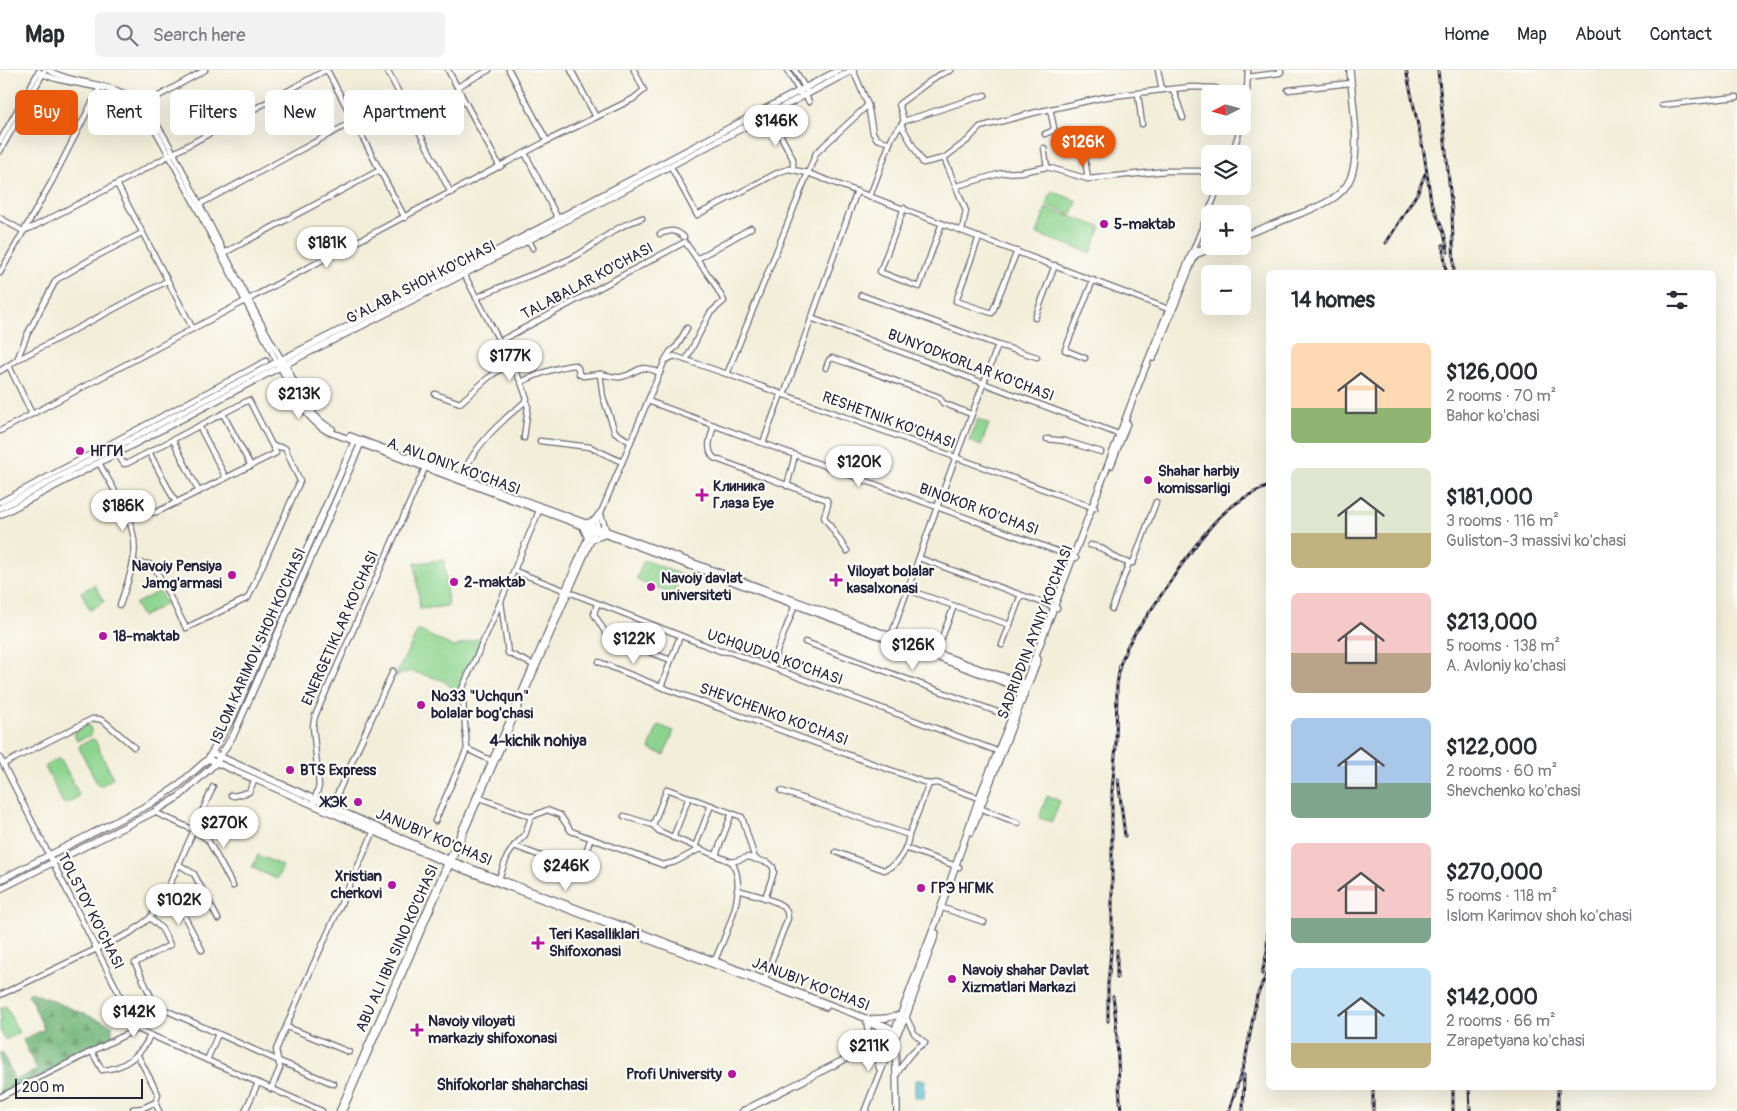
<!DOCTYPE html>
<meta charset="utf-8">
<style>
body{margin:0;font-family:Pangolin,sans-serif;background:#f2f2f3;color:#2b2b33;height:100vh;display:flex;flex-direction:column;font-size:19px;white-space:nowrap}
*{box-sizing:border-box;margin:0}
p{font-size:16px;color:#7c7c81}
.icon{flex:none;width:28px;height:28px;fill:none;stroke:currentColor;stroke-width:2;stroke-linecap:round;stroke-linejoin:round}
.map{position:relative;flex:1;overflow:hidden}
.details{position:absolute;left:1266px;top:200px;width:450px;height:820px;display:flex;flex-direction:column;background:#fff;border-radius:8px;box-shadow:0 5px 20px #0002}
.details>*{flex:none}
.guide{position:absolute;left:15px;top:20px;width:475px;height:45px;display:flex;gap:10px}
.needle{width:32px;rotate:264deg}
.buttons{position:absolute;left:1201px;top:15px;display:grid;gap:10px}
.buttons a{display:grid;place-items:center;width:50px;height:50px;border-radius:8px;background:#fff;box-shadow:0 5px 20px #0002;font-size:25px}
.scale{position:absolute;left:15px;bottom:12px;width:128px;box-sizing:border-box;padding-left:5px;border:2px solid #22223b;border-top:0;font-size:14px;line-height:18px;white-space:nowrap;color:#22223b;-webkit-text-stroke:4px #fdfcf7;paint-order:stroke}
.price{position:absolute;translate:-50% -42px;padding:0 11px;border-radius:18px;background:#fff;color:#222;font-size:16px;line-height:32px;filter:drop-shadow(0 1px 2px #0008)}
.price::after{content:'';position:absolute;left:50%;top:30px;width:15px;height:11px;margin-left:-8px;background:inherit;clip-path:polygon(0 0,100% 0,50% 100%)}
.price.current{background:#ea580c;color:#fff}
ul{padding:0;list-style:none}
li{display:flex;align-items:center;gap:15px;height:125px;padding:0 25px}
li span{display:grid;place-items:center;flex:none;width:140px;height:100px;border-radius:8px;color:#555}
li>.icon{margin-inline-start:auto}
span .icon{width:60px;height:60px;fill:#fffc;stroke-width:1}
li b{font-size:21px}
h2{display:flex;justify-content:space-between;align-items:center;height:60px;padding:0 25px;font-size:21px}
.pill{padding:0 18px;border-radius:8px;background:#fff;box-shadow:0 5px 20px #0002;font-size:18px;line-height:45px}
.pill.current{background:#ea580c;color:#fff}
header{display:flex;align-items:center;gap:30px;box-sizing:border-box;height:70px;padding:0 25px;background:#fff;border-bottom:1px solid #e1e1e2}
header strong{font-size:24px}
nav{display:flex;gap:28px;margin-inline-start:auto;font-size:18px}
.search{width:350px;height:45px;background:#f2f2f3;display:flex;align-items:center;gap:12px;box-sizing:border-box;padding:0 18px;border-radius:8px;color:#7c7c81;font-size:19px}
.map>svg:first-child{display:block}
.green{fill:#8dd48e;stroke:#587b64}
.forest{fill:url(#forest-firs);stroke:#4a6c5a}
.water{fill:#55bed2;stroke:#3c7086}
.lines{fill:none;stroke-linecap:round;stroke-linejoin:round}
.minor-casing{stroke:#6b6972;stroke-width:7}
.major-casing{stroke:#6b6972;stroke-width:8}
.minor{stroke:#fff;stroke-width:4.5}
.major{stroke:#fff;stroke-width:5.5}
.rail-casing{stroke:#22223b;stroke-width:3}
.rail{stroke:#fdfcf7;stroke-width:1;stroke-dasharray:4;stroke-linecap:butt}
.poi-dot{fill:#b5179e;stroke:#fdfcf7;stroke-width:2}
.labels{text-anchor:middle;stroke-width:4.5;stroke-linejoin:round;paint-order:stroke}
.poi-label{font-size:15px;font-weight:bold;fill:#22223b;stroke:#fdfcf7;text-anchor:start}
.street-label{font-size:15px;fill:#22223b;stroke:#fdfcf7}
.neighbourhood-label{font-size:16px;font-weight:bold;fill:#22223b;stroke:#fdfcf7}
</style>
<header>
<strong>Map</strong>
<div class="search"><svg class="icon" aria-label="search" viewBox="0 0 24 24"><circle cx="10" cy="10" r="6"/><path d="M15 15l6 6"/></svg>Search here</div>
<nav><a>Home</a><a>Map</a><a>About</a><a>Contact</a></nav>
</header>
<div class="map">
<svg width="1737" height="1041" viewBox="0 0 1737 1041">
<defs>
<pattern id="forest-firs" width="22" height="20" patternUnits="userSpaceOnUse" patternTransform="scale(1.25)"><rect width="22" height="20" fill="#72b679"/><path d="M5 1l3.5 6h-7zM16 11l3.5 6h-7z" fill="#5d9464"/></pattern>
</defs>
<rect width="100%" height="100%" fill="#fdfcf7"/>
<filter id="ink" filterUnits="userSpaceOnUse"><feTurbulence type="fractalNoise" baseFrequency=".02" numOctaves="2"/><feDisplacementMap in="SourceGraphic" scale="10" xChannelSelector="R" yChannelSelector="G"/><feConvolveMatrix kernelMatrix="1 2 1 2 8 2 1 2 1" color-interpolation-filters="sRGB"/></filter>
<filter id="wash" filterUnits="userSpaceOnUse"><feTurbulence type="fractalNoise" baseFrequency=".0096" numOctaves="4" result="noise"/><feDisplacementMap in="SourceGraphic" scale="20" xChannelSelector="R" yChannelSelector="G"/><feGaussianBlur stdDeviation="1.12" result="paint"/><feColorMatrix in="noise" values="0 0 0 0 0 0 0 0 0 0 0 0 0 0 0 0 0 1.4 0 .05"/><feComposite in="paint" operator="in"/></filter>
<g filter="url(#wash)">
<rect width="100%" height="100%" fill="#f3eed9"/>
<g class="green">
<polygon points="1052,121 1077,131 1072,145 1046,135"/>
<polygon points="1046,138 1101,157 1091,183 1037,164"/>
<polygon points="978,349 989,354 981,376 969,371"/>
<polygon points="444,490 448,536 420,539 415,493"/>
<polygon points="644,490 682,505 673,525 636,510"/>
<polygon points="95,515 104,532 90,540 81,522"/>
<polygon points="159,521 166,534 142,547 135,534"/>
<polygon points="418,560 454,577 482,567 458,622 442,610 410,601 395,607"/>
<polygon points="87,655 89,655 92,662 91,665 77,671 74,664 75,661"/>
<polygon points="658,655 674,661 664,685 649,679"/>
<polygon points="92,669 95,670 113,708 101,716 98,715 79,678 80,675"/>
<path d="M 57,689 L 61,689 L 79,724 C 77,729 69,734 63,733 L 45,697 Z"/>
<polygon points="1047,726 1060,731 1052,752 1039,748"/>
<polygon points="258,785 283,796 277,809 252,798"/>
<polygon points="6,936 19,963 5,970 0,960 0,939"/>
</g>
<polygon class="forest" points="31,922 112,955 112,969 0,1027 0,983 2,982 15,1010 37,1000 23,970 44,959 28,923"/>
<polygon class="water" points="915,1010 925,1010 924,1028 915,1028"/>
</g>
<g filter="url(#ink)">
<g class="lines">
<defs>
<g id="minor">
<path d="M 48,0 C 75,15 108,11 134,29 C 158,46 181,98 195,125 C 223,180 250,236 282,290"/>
<polyline points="327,0 405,148"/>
<polyline points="387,0 451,123"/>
<polyline points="448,0 500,97"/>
<polyline points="509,0 547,71"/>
<polyline points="571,0 596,47"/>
<polyline points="787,0 802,26"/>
<polyline points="795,0 808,23"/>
<polyline points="853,0 868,35 873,63 877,69 890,73"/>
<polyline points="1158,0 1162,20"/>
<path d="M 39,2 C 64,16 101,13 124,26 C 145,38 158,65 169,85 L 277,292"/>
<polyline points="1248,7 1279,3 1281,2 1280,0"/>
<polyline points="457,17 489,0"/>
<polyline points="1173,19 1183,48"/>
<polyline points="1288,20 1351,13"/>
<polyline points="805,24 809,32"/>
<polyline points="1138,24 1142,54"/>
<polyline points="1662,35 1737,27"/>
<polyline points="141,36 205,0"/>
<polyline points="764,46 768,54"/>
<polyline points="1242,48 1247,20 1248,0"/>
<polyline points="773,51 793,89 793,100"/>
<polyline points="904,51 985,25"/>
<polyline points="901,55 923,93 944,88 968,70 980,57 1033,43 1105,27 1162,20 1192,17 1215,18 1222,21 1247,20"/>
<polyline points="1045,64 1052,61 1054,58 1050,39"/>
<polyline points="0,71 39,1"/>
<polyline points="1044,78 1047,97"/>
<polyline points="0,81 45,0"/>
<polyline points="525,83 558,149"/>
<polyline points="1232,84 1241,56"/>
<polyline points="944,88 966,141 962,160"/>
<polyline points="1085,89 1088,109"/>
<polyline points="671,97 697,145 779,102 789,99 808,103 1171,240"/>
<polyline points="117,114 193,259"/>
<polyline points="957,116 1002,103 1021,102 1047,97 1088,109 1166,101 1200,101 1210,106"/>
<polyline points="870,126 892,67 904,51 899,34 937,6 951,0"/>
<polyline points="200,134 354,51"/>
<polyline points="904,138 880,202 919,217 942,153"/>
<polyline points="0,148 23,161 35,156 117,114 326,0"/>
<path d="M 660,164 C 671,160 675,159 684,167"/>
<polyline points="979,167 956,231 992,243 1017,181"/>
<polyline points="529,171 533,178"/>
<polyline points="224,183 380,100"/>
<polyline points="1192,183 1219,116"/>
<polyline points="697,189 751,158"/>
<polyline points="0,203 52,111 99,19"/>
<polyline points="861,225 998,275 1037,287"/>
<path d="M 476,228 C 508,212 541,203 572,188 C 588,180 599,170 614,161 C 622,155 632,152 642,148"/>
<polyline points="811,248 1121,365"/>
<polyline points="1035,248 1055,195"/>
<polyline points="500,271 685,172 714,213 724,231 710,243 686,290"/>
<polyline points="1085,288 1065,280 1093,210"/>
<polyline points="17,290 27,265 56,210 93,188 142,163"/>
<polyline points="666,290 674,286 727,304 1095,438"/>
<polyline points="9,296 32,344"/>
<polyline points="826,298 829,290 832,288 847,293 939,327 943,333 971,344"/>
<polyline points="0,301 17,290 167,211"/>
<path d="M 600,304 C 607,305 614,308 621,307 C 641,303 635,292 660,303"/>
<polyline points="727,304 816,83 868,35"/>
<path d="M 521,312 C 538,304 555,297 575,295 L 578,298 L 579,304 L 583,306 L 600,304 L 603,327 L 615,362 L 630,372"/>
<polyline points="435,324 460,333 488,308 511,292"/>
<polyline points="784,325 857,121"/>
<polyline points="648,331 1076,488"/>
<polyline points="223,344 251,396"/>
<path d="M 714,355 C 711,366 705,379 714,388 L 827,430 L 828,434 L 824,447 L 847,481"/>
<polyline points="199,356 226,408"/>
<polyline points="0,361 547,71 633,29 644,20 634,0"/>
<polyline points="524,368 528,337 526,331"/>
<polyline points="1047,369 1065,371 1101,382"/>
<polyline points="173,370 199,422"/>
<polyline points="540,371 590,377 622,392"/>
<polyline points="763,373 781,324"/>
<polyline points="149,382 176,433"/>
<polyline points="117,384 124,394 128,393 249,330 276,383 157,442 134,445 128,449"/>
<path d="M 99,393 C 113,419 139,455 134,486 C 132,503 125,519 120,535"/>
<path d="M 461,407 C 471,385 486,366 504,350 C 511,342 521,337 527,329 L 521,312 L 464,204"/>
<polyline points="787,416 795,385"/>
<polyline points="0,432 266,291"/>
<polyline points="600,445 665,290 670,282 677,276 687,258"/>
<path d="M 1090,475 C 1095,476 1102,478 1106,481 C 1113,487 1124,493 1133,493 L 1156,432"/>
<polyline points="919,488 1057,538"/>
<polyline points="133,493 149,494 155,498 186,558 248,528 300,411 285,378 273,376"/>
<polyline points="515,501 720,581 730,582 1000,682"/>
<polyline points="908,520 1010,555"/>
<polyline points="501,532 508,583 536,596"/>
<polyline points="597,534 594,544 608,567 671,590"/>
<polyline points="1112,539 1129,493"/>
<polyline points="680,566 661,617 929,714 937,713 982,729"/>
<polyline points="890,569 937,437 998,275"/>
<polyline points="805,572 1014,648"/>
<polyline points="1002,575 1021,525"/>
<polyline points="936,583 954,536"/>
<polyline points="599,592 661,617"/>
<polyline points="771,597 795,535"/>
<polyline points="467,679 462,619 501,531 539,441"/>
<polyline points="0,688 137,959 322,1041"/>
<polyline points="4,694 92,649 99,649 105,652 134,677"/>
<polyline points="781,721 909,765 929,714"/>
<polyline points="231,725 234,726 249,722 255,709"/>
<polyline points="480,728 531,747 547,740 560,745 571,761 663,795 675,792 700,779 732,792"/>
<polyline points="314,732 319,716 313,656 315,646 425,398"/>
<polyline points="977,737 1018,753"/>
<polyline points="331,738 393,601"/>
<polyline points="154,742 194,760 208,770 233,816"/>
<polyline points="624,746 653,755 659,761 700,779"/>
<polyline points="435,751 467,679 492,691"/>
<polyline points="653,755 667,719 742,747 755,789"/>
<polyline points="673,768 689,727"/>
<polyline points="514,776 579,800 591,768"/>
<polyline points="695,777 711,735"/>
<polyline points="905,778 959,797"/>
<path d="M 836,782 L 884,800 C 899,796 907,779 909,765"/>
<polyline points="716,785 732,743"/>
<polyline points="732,792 748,787 769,793 773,797 774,802 765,828"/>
<polyline points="178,794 194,804 218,849"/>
<polyline points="498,811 507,787 514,776 525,765 531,747"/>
<path d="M 737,820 C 748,823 781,830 786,840 C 788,842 787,845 788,848 L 763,913"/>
<polyline points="165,825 179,836 202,880"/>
<polyline points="940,837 984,852"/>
<polyline points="150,848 162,859 170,875 135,893 154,933 161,938 279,991 334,1014"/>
<path d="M 714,893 C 725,864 749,822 732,792"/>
<polyline points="0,925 130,863 150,848 165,825 213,717"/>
<polyline points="287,957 349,982"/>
<path d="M 92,982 L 102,1000 C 123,999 143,984 150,965"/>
<polyline points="207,990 218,964"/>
<path d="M 897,1004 C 904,992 912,979 925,973 L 914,963 L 906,947"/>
<polyline points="271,1019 280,998 276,980 301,922 374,761"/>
<polyline points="0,1027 137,959"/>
<polyline points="155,1033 159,1041"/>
<polyline points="133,1039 143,1038 156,1032 158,1024 138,986"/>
<polyline points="245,1041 258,1013"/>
<polyline points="339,1041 523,619 592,457"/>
<polyline points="343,1041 591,471 597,457 597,450"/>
</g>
<g id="major">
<path d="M 1242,166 C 1258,160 1274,154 1289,148 C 1314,138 1347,130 1353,100 C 1360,70 1352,31 1350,0"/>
<polyline points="1153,288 1195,185 1217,176"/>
<path d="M 283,291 C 297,315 306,346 332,359"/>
<path d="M 279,294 C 292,318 302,346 327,361 L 1025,620"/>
<polyline points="350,366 980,599 1027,614"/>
<polyline points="1111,395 1127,353"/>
<polyline points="0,438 277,292 485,187 839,0"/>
<polyline points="0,445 280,297 464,204 853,0"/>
<polyline points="587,453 595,450 600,443 606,461"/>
<polyline points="583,457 588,468"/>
<polyline points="592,469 604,465"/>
<polyline points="212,683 452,791 886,956 890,958 895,968 897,1041"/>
<polyline points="208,689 451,795 826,937"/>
<polyline points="971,762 1038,589"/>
<polyline points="0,810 150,734 176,717 208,689 233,647 355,370"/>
<polyline points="0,819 154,742 180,726 216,693 234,664 361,373"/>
<polyline points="872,949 887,948 902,944"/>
<polyline points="869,953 881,958 892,969"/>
<path d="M 861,981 C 867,972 870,963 867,952"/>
<polyline points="867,983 877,990 880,999"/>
<polyline points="862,985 895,968 906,947 936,863"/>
<polyline points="743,1041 893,965 936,852 979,728 1023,619 1141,308 1192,183 1210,175"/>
<polyline points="865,1041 893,970"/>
</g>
</defs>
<use href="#minor" class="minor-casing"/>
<use href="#major" class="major-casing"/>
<use href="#minor" class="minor"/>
<use href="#major" class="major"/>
<defs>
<g id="rail">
<polyline points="1406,0 1424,83 1431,131 1444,163 1448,182"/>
<polyline points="1438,0 1452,142 1454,202"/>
<polyline points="1386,173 1418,122 1425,104"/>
<polyline points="1443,175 1446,202"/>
<polyline points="1118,709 1125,766"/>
<polyline points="1117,880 1117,908"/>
<polyline points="1262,904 1267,882 1268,850"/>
<path d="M 1113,926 C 1119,964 1117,1002 1121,1041"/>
<path d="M 1108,951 L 1108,914 L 1112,871 L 1112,721 L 1116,675 L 1117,615 L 1120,595 L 1127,577 L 1135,563 C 1150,542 1164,521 1178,500 C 1204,463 1224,432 1269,416"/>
<polyline points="1453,1018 1453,1041"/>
<polyline points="1469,1018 1470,1041"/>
<polyline points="1558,1018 1558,1041"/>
<polyline points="1229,1041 1245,991 1257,926 1269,898"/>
<polyline points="1243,1041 1244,1005"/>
<polyline points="1373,1041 1373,1018"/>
</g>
</defs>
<use href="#rail" class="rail-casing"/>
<use href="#rail" class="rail"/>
</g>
</g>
<g class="poi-dot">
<circle cx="1104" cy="154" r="5"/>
<circle cx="80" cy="381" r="5"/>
<circle cx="1148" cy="410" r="5"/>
<path d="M699.5 417.5h5v5h5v5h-5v5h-5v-5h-5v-5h5z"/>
<circle cx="232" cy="505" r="5"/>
<path d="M833.5 502.5h5v5h5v5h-5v5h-5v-5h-5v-5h5z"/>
<circle cx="454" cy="512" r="5"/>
<circle cx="651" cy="517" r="5"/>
<circle cx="103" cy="566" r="5"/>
<circle cx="421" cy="635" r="5"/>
<circle cx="290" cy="700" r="5"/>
<circle cx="358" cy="732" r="5"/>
<circle cx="392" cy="815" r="5"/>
<circle cx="921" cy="818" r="5"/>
<path d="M535.5 865.5h5v5h5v5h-5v5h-5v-5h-5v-5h5z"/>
<circle cx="952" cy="909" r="5"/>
<path d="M414.5 952.5h5v5h5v5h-5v5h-5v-5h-5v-5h5z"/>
<circle cx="732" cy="1004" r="5"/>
</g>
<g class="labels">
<g class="poi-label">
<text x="1114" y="159">5-maktab</text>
<text x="90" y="386">НГГИ</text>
<text x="1158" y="406">Shahar harbiy<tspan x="1158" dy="17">komissarligi</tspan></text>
<text x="713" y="421">Клиника<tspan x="713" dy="17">Глаза Eye</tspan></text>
<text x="222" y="501" text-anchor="end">Navoiy Pensiya<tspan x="222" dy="17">Jamg'armasi</tspan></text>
<text x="847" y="506">Viloyat bolalar<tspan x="847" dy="17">kasalxonasi</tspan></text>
<text x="661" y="513">Navoiy davlat<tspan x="661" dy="17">universiteti</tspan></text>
<text x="464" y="517">2-maktab</text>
<text x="113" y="571">18-maktab</text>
<text x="431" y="631">№33 "Uchqun"<tspan x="431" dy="17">bolalar bog'chasi</tspan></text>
<text x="300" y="705">BTS Express</text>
<text x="348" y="737" text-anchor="end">ЖЭК</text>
<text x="382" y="811" text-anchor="end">Xristian<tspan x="382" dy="17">cherkovi</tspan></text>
<text x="931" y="823">ГРЭ НГМК</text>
<text x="549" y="869">Teri Kasalliklari<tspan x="549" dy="17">Shifoxonasi</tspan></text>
<text x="962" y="905">Navoiy shahar Davlat<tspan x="962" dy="17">Xizmatlari Markazi</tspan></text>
<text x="428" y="956">Navoiy viloyati<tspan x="428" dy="17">markaziy shifoxonasi</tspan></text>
<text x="722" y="1009" text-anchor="end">Profi University</text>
</g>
<g class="street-label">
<text transform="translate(587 211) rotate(-28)" y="5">TALABALAR KO'CHASI</text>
<text transform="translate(421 212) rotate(-27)" y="5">G'ALABA SHOH KO'CHASI</text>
<text transform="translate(971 295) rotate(21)" y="5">BUNYODKORLAR KO'CHASI</text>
<text transform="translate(889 350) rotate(20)" y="5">RESHETNIK KO'CHASI</text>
<text transform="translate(454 396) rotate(20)" y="5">A. AVLONIY KO'CHASI</text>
<text transform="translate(979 439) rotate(20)" y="5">BINOKOR KO'CHASI</text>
<text transform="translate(340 558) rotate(-66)" y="5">ENERGETIKLAR KO'CHASI</text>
<text transform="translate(1035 562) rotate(-69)" y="5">SADRIDDIN AYNIY KO'CHASI</text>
<text transform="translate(258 576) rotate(-66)" y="5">ISLOM KARIMOV SHOH KO'CHASI</text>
<text transform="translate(775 587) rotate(19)" y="5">UCHQUDUQ KO'CHASI</text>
<text transform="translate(774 644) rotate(20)" y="5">SHEVCHENKO KO'CHASI</text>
<text transform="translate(434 767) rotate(23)" y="5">JANUBIY KO'CHASI</text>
<text transform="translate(91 841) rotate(63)" y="5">TOLSTOY KO'CHASI</text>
<text transform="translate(397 878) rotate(-66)" y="5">ABU ALI IBN SINO KO'CHASI</text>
<text transform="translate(811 914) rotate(21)" y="5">JANUBIY KO'CHASI</text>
</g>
<g class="neighbourhood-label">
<text x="538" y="676">4-kichik nohiya</text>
<text x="512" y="1020">Shifokorlar shaharchasi</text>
</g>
</g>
</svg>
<div class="buttons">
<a><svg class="needle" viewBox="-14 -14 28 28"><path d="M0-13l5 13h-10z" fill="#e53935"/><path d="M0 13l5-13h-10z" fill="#7c7c81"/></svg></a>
<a><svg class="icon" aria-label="layers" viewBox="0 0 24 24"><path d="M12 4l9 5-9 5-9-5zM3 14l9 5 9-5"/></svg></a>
<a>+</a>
<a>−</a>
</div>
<div class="scale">200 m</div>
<b class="price" style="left:776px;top:77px">$146K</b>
<b class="price current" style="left:1083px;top:98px">$126K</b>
<b class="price" style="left:327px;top:199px">$181K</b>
<b class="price" style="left:510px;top:312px">$177K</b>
<b class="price" style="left:299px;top:350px">$213K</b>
<b class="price" style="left:859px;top:418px">$120K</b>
<b class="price" style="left:123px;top:462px">$186K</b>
<b class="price" style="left:634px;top:595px">$122K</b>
<b class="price" style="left:913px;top:601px">$126K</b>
<b class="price" style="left:224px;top:779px">$270K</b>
<b class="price" style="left:566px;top:822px">$246K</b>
<b class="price" style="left:179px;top:856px">$102K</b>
<b class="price" style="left:134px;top:968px">$142K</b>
<b class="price" style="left:869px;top:1002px">$211K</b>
<div class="guide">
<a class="pill current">Buy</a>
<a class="pill">Rent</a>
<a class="pill">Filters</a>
<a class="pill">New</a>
<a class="pill">Apartment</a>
</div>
<section class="details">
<h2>14 homes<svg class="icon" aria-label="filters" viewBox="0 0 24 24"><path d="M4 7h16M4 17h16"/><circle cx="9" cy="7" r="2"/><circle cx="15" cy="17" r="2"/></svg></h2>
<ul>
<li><span style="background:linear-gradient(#ffd9b3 65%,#8fb573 0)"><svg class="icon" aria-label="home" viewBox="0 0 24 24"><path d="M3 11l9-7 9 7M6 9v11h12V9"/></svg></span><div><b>$126,000</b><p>2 rooms · 70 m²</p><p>Bahor ko'chasi</p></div></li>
<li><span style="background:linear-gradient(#dfe7d0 65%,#c2b280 0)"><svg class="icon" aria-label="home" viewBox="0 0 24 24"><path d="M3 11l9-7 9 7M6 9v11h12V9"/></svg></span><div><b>$181,000</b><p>3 rooms · 116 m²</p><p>Guliston-3 massivi ko'chasi</p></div></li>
<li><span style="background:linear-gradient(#f6c9c9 60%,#b9a48a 0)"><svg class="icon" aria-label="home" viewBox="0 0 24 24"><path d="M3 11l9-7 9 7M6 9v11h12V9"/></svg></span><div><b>$213,000</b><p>5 rooms · 138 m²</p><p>A. Avloniy ko'chasi</p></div></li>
<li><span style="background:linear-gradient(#a9c7e8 65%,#7fa58c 0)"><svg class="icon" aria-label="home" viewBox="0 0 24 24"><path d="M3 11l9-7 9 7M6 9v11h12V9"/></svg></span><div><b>$122,000</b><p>2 rooms · 60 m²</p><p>Shevchenko ko'chasi</p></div></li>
<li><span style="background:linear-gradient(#f6c9c9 75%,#7fa58c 0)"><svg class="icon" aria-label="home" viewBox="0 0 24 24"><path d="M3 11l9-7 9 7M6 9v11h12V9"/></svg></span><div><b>$270,000</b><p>5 rooms · 118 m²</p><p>Islom Karimov shoh ko'chasi</p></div></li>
<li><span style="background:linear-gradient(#bfe0f5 75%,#c2b280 0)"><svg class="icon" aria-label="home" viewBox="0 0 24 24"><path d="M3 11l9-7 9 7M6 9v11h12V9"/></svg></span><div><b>$142,000</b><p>2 rooms · 66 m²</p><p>Zarapetyana ko'chasi</p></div></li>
</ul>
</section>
</div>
